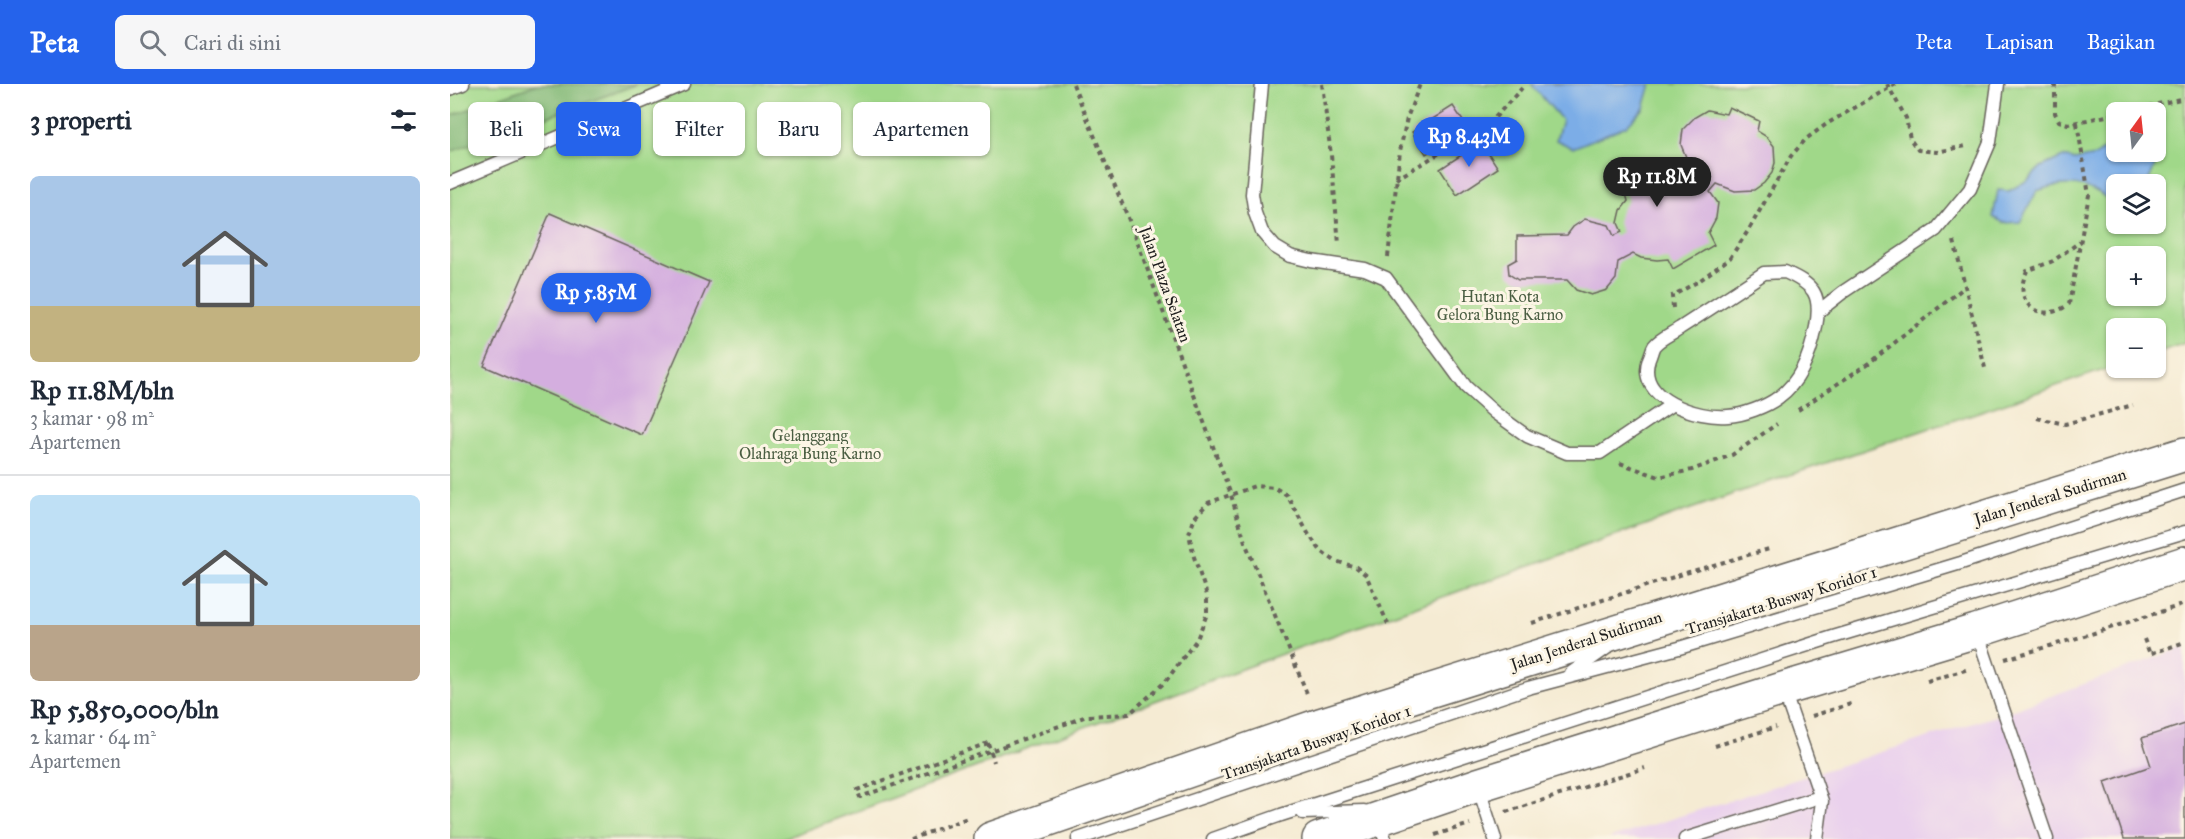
<!DOCTYPE html>
<html lang="id">
<meta charset="utf-8">
<style>
body{margin:0;font-family:"IM FELL Great Primer",serif;background:#f6f6f7;color:#1f2937;height:100vh;display:flex;flex-direction:column;font-size:22px;white-space:nowrap}
*{box-sizing:border-box;margin:0}
p{font-size:20px;color:#747a83}
.icon{flex:none;width:33px;height:33px;fill:none;stroke:currentColor;stroke-width:2;stroke-linecap:round;stroke-linejoin:round}
.map{position:relative;flex:1;overflow:hidden}
.side{display:flex;flex-direction:column;background:#fff;width:450px}
.side>*{flex:none}
.top-card{position:absolute;left:18px;top:18px;width:570px;height:54px;display:flex;gap:12px}
.needle{width:39px;rotate:15deg}
.buttons{position:absolute;left:1656px;top:18px;display:grid;gap:12px}
.buttons a{display:grid;place-items:center;width:60px;height:60px;border-radius:9px;background:#fff;box-shadow:0 2px 4px #0004;font-size:30px}
.price{position:absolute;translate:-50% -51px;padding:0 14px;border-radius:21px;background:#2563eb;color:#fff;font-size:20px;line-height:39px;filter:drop-shadow(0 2px 3px #0008)}
.price::after{content:'';position:absolute;left:50%;top:36px;width:18px;height:14px;margin-left:-9px;background:inherit;clip-path:polygon(0 0,100% 0,50% 100%)}
.price.on{background:#222;color:#fff}
ul{padding:0;list-style:none}
li{display:grid;align-content:center;gap:12px;height:318px;padding:0 30px}
li+li{border-top:2px solid #e0e1e3}
li span{display:grid;place-items:center;height:186px;border-radius:9px;color:#555}
li>.icon{margin-inline-start:auto}
span .icon{width:108px;height:108px;fill:#fffc;stroke-width:1}
li b{font-size:26px}
h2{display:flex;justify-content:space-between;align-items:center;height:72px;padding:0 30px;font-size:26px}
.tag{padding:0 21px;border-radius:9px;background:#fff;box-shadow:0 2px 4px #0004;font-size:21px;line-height:54px}
.tag.on{background:#2563eb;color:#fff}
header{display:flex;align-items:center;gap:36px;box-sizing:border-box;height:84px;padding:0 30px;background:#2563eb;color:#fff}
header strong{font-size:28px}
nav{display:flex;gap:33px;margin-inline-start:auto;font-size:21px}
.search{width:420px;height:54px;background:#f6f6f7;display:flex;align-items:center;gap:15px;box-sizing:border-box;padding:0 21px;border-radius:9px;color:#747a83;font-size:22px}
main{display:flex;flex:1;min-height:0}
.map>svg:first-child{display:block}
.built{fill:#ead1ed}
.green{fill:#a0d889;stroke:#5e7a52;stroke-width:1.5;fill-rule:evenodd}
.forest{fill:#80b875;stroke:#4e6a48;stroke-width:1.5}
.water{fill:#7cade7;stroke:#4c6482;stroke-width:1.5}
.building{fill:#d4aedf}
.lines{fill:none;stroke-linecap:round;stroke-linejoin:round}
.lane-casing{stroke:#68645c;stroke-width:15}
.primary-casing{stroke:#68645c;stroke-width:36}
.path{stroke:#68645c;stroke-width:4;stroke-dasharray:4.5 4.5;stroke-linecap:butt}
.lane{stroke:#fff;stroke-width:12}
.primary{stroke:#fff;stroke-width:33}
.path-bridge{stroke:#68645c;stroke-width:4;stroke-dasharray:4.5 4.5;stroke-linecap:butt}
.labels{text-anchor:middle;stroke-width:6;stroke-linejoin:round;paint-order:stroke}
.street-label{font-size:16px;fill:#1c1c1c;stroke:#fcf5e5}
.park-label{font-size:16px;fill:#4a5e42;stroke:#fcf5e5}
</style>
<header>
<strong>Peta</strong>
<div class="search"><svg class="icon" aria-label="search" viewBox="0 0 24 24"><circle cx="10" cy="10" r="6"/><path d="M15 15l6 6"/></svg>Cari di sini</div>
<nav><a>Peta</a><a>Lapisan</a><a>Bagikan</a></nav>
</header>
<main>
<section class="side">
<h2>3 properti<svg class="icon" aria-label="filters" viewBox="0 0 24 24"><path d="M4 7h16M4 17h16"/><circle cx="9" cy="7" r="2"/><circle cx="15" cy="17" r="2"/></svg></h2>
<ul>
<li><span style="background:linear-gradient(#a9c7e8 70%,#c2b280 0)"><svg class="icon" aria-label="home" viewBox="0 0 24 24"><path d="M3 11l9-7 9 7M6 9v11h12V9"/></svg></span><div><b>Rp 11.8M/bln</b><p>3 kamar · 98 m²</p><p>Apartemen</p></div></li>
<li><span style="background:linear-gradient(#bfe0f5 70%,#b9a48a 0)"><svg class="icon" aria-label="home" viewBox="0 0 24 24"><path d="M3 11l9-7 9 7M6 9v11h12V9"/></svg></span><div><b>Rp 5,850,000/bln</b><p>2 kamar · 64 m²</p><p>Apartemen</p></div></li>
</ul>
</section>
<div class="map">
<svg width="1735" height="755" viewBox="0 0 1735 755">
<rect width="100%" height="100%" fill="#fcf5e5"/>
<filter id="ink" filterUnits="userSpaceOnUse"><feTurbulence type="fractalNoise" baseFrequency=".0167" numOctaves="2"/><feDisplacementMap in="SourceGraphic" scale="12" xChannelSelector="R" yChannelSelector="G"/><feConvolveMatrix kernelMatrix="1 2 1 2 8 2 1 2 1" color-interpolation-filters="sRGB"/></filter>
<filter id="wash" filterUnits="userSpaceOnUse"><feTurbulence type="fractalNoise" baseFrequency=".008" numOctaves="4" result="noise"/><feDisplacementMap in="SourceGraphic" scale="24" xChannelSelector="R" yChannelSelector="G"/><feGaussianBlur stdDeviation="1.35" result="paint"/><feColorMatrix in="noise" values="0 0 0 0 0 0 0 0 0 0 0 0 0 0 0 0 0 1.4 0 .05"/><feComposite in="paint" operator="in"/></filter>
<g filter="url(#wash)">
<rect width="100%" height="100%" fill="#f5ebd3"/>
<polygon class="built" points="1735,563 1735,755 1158,755 1555,629"/>
<path class="green" d="M 0,0 L 1735,0 L 1735,259 L 1706,269 L 1706,244 L 1666,244 L 1666,282 L 1286,409 L 840,567 L 332,755 L 0,755 ZM 1666,28 L 1706,28 L 1706,68 L 1666,68 ZM 1666,100 L 1706,100 L 1706,140 L 1666,140 ZM 1666,172 L 1706,172 L 1706,212 L 1666,212 Z"/>
<polygon class="forest" points="87,0 188,0 0,68 0,32"/>
<g class="water">
<polygon points="1081,0 1201,0 1194,24 1176,42 1123,64 1106,56 1112,36"/>
<path d="M 1666,57 L 1666,68 L 1696,68 L 1705,82 L 1697,100 L 1666,100 L 1666,118 C 1658,117 1656,113 1649,109 C 1627,98 1610,99 1587,107 L 1570,138 L 1554,139 L 1543,133 L 1548,106 L 1559,107 L 1578,96 L 1591,83 L 1613,73 L 1625,76 L 1645,72 Z"/>
</g>
<g id="blocks">
<g class="building">
<polygon points="1003,22 1017,43 976,70 962,48"/>
<polygon points="1279,23 1309,37 1307,47 1317,53 1324,62 1325,79 1322,89 1314,99 1304,106 1285,107 1267,100 1260,108 1268,119 1266,134 1258,149 1264,161 1223,185 1218,175 1207,176 1191,174 1183,170 1168,178 1166,195 1157,206 1141,211 1126,206 1117,196 1068,196 1059,190 1058,180 1067,175 1067,152 1117,151 1123,143 1135,135 1159,141 1164,152 1172,148 1168,139 1171,126 1178,117 1173,99 1204,76 1218,86 1226,86 1234,89 1238,78 1231,61 1233,45 1245,33 1257,26 1276,30"/>
<polygon points="1031,58 1048,84 1007,111 990,85"/>
<polygon points="100,129 259,198 192,351 34,282"/>
<polygon points="1735,640 1735,755 1674,755 1655,698 1701,682 1692,654"/>
</g>
</g>
</g>
<g filter="url(#ink)">
<use href="#blocks" fill-opacity="0" stroke="#68645c" stroke-width="1.5"/>
<g class="lines">
<defs>
<g id="lane">
<polyline points="812,0 802,110 805,129 812,148 825,163 840,172 861,177 915,185 936,194 1016,303 1045,329 1077,352 1117,369 1150,369 1221,321"/>
<polyline points="0,5 13,0"/>
<polyline points="0,99 234,0"/>
<path d="M 1335,188 C 1364,201 1372,210 1366,243 C 1361,269 1351,297 1329,313 C 1316,323 1293,331 1278,332 C 1248,335 1185,315 1199,275 C 1201,271 1202,265 1204,262 C 1209,255 1223,249 1230,244 C 1258,226 1286,208 1314,189 Z"/>
<polyline points="1369,227 1393,208 1486,146 1520,105 1540,58 1548,0"/>
<polyline points="1527,548 1597,755"/>
<polyline points="1121,589 1158,563"/>
<polyline points="1334,607 1372,717 1367,755"/>
<polyline points="1028,702 1045,755"/>
<polyline points="853,729 914,727"/>
<polyline points="928,735 935,755"/>
<polyline points="628,755 1078,604 1229,564 1511,479 1735,406"/>
<polyline points="763,755 831,731 1383,553 1735,448"/>
<polyline points="1235,755 1370,713"/>
</g>
<g id="primary">
<polyline points="541,755 870,641 1735,370"/>
<polyline points="869,755 1028,701 1333,605 1526,547 1735,479"/>
</g>
</defs>
<use href="#lane" class="lane-casing"/>
<use href="#primary" class="primary-casing"/>
<g class="path">
<polyline points="623,0 681,141 781,411 795,458 858,612"/>
<polyline points="872,0 881,71 889,160"/>
<polyline points="1437,0 1456,34 1460,55 1468,66 1487,68 1516,62"/>
<polyline points="1605,0 1605,29 1609,37 1618,40 1666,30"/>
<polyline points="1672,28 1735,14"/>
<path d="M 1627,39 L 1639,111 L 1619,220 C 1590,242 1561,218 1577,187 L 1603,177 L 1631,157"/>
<polyline points="946,95 1039,40 1072,4"/>
<polyline points="1504,157 1535,284"/>
<polyline points="938,173 950,67 957,34 970,0"/>
<polyline points="1223,224 1222,212 1249,197 1280,174 1298,147 1341,72 1356,55 1378,39 1446,0"/>
<polyline points="1348,326 1419,279 1516,202"/>
<polyline points="1587,334 1615,340 1683,321"/>
<polyline points="1170,379 1209,393 1242,386 1282,371 1327,340"/>
<polyline points="1082,539 1239,488 1319,465"/>
<polyline points="1694,555 1700,570 1735,558"/>
<polyline points="1555,575 1641,550 1735,520"/>
<polyline points="1477,597 1519,585"/>
<polyline points="1362,632 1404,619"/>
<polyline points="538,659 544,678"/>
<polyline points="554,662 637,632 679,630 716,597 747,555 757,530 757,511 744,473 739,450 745,433 758,419 805,402 825,404 837,411 859,451 871,467 885,477 906,483 916,491 938,540"/>
<polyline points="1265,662 1326,643"/>
<polyline points="1056,728 1195,684"/>
<polyline points="985,751 1020,740"/>
<polyline points="461,755 520,733"/>
</g>
<use href="#lane" class="lane"/>
<use href="#primary" class="primary"/>
<polyline class="path-bridge" points="538,659 407,706 410,713 554,662"/>
</g>
</g>
<g class="labels">
<g class="street-label">
<text transform="translate(716 200) rotate(70)" y="6">Jalan Plaza Selatan</text>
<text transform="translate(1600 412) rotate(-17)" y="6">Jalan Jenderal Sudirman</text>
<text transform="translate(1331 516) rotate(-17)" y="6">Transjakarta Busway Koridor 1</text>
<text transform="translate(1136 556) rotate(-18)" y="6">Jalan Jenderal Sudirman</text>
<text transform="translate(866 658) rotate(-19)" y="6">Transjakarta Busway Koridor 1</text>
</g>
<g class="park-label">
<text x="1050" y="218">Hutan Kota<tspan x="1050" dy="18">Gelora Bung Karno</tspan></text>
<text x="360" y="357">Gelanggang<tspan x="360" dy="18">Olahraga Bung Karno</tspan></text>
</g>
</g>
</svg>
<div class="buttons">
<a><svg class="needle" viewBox="-14 -14 28 28"><path d="M0-13l5 13h-10z" fill="#e53935"/><path d="M0 13l5-13h-10z" fill="#747a83"/></svg></a>
<a><svg class="icon" aria-label="layers" viewBox="0 0 24 24"><path d="M12 4l9 5-9 5-9-5zM3 14l9 5 9-5"/></svg></a>
<a>+</a>
<a>−</a>
</div>
<b class="price" style="left:1019px;top:84px">Rp 8.43M</b>
<b class="price on" style="left:1207px;top:124px">Rp 11.8M</b>
<b class="price" style="left:146px;top:240px">Rp 5.85M</b>
<div class="top-card">
<a class="tag">Beli</a>
<a class="tag on">Sewa</a>
<a class="tag">Filter</a>
<a class="tag">Baru</a>
<a class="tag">Apartemen</a>
</div>
</div>
</main>
